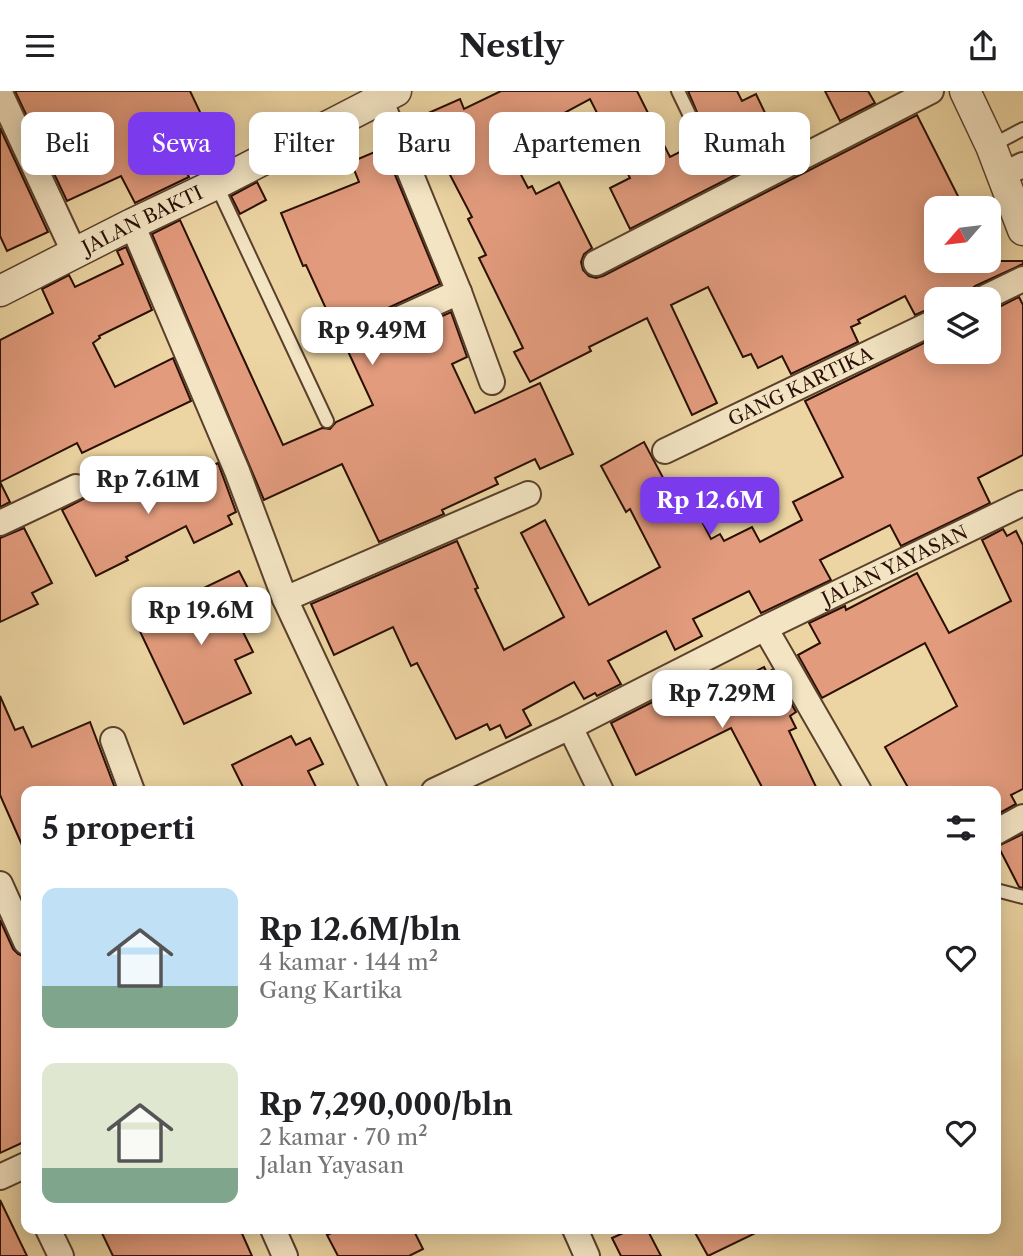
<!DOCTYPE html>
<html lang="id">
<meta charset="utf-8">
<style>
body{margin:0;font-family:"Libre Caslon Text",serif;background:#f6f6f6;color:#202124;height:100vh;display:flex;flex-direction:column;font-size:26px;white-space:nowrap}
*{box-sizing:border-box;margin:0}
p{font-size:23px;color:#757577}
.icon{flex:none;width:38px;height:38px;fill:none;stroke:currentColor;stroke-width:2;stroke-linecap:round;stroke-linejoin:round}
.map{position:relative;flex:1;overflow:hidden}
.panel{position:absolute;left:21px;top:695px;width:980px;height:448px;display:flex;flex-direction:column;background:#fff;border-radius:14px;box-shadow:0 4px 18px #0003}
.panel>*{flex:none}
.hud{position:absolute;left:21px;top:21px;width:982px;height:63px;display:flex;gap:14px}
.needle{width:46px;rotate:242deg}
.tools{position:absolute;left:924px;top:105px;display:grid;gap:14px}
.tools a{display:grid;place-items:center;width:77px;height:77px;border-radius:14px;background:#fff;box-shadow:0 4px 18px #0003;font-size:35px}
.price{position:absolute;translate:-50% -60px;padding:0 16px;border-radius:14px;background:#fff;color:#222;font-size:23px;line-height:46px;filter:drop-shadow(0 2px 4px #0008)}
.price::after{content:'';position:absolute;left:50%;top:42px;width:21px;height:16px;margin-left:-10px;background:inherit;clip-path:polygon(0 0,100% 0,50% 100%)}
.price.on{background:#7c3aed;color:#fff}
ul{padding:0;list-style:none}
li{display:flex;align-items:center;gap:21px;height:175px;padding:0 21px}
li span{display:grid;place-items:center;flex:none;width:196px;height:140px;border-radius:14px;color:#555}
li>.icon{margin-inline-start:auto}
span .icon{width:84px;height:84px;fill:#fffc;stroke-width:1}
li b{font-size:30px}
h2{display:flex;justify-content:space-between;align-items:center;height:84px;padding:0 21px;font-size:30px}
.chip{padding:0 24px;border-radius:14px;background:#fff;box-shadow:0 4px 18px #0003;font-size:24px;line-height:63px}
.chip.on{background:#7c3aed;color:#fff}
header{display:flex;justify-content:space-between;align-items:center;height:91px;padding:0 21px;background:#fff;font-size:32px;font-weight:800}
.map>svg:first-child{display:block}
.building{fill:#e29b7d;stroke:#2a0f05;stroke-width:2}
.lines{fill:none;stroke-linecap:round;stroke-linejoin:round}
.service-casing{stroke:#5a402c;stroke-width:16}
.minor-casing{stroke:#5a402c;stroke-width:28}
.tertiary-casing{stroke:#5a402c;stroke-width:33}
.service{stroke:#f3e4c3;stroke-width:12}
.minor{stroke:#f3e4c3;stroke-width:24}
.tertiary{stroke:#f3e4c3;stroke-width:30}
.labels{text-anchor:middle;stroke-width:5;stroke-linejoin:round;paint-order:stroke}
.street-label{font-size:19px;fill:#2a0f05;stroke:#f3e4c3}
</style>
<header><svg class="icon" aria-label="menu" viewBox="0 0 24 24"><path d="M4 6h16M4 12h16M4 18h16"/></svg>Nestly<svg class="icon" aria-label="share" viewBox="0 0 24 24"><path d="M12 15V3M7 8l5-5 5 5M5 13v7h14v-7"/></svg></header>
<div class="map">
<svg width="1023" height="1165" viewBox="0 0 1023 1165">
<rect width="100%" height="100%" fill="#ecd5a3"/>
<filter id="stains"><feTurbulence type="fractalNoise" baseFrequency=".00286" numOctaves="4"/><feColorMatrix values="0 0 0 0 .2 0 0 0 0 .09 0 0 0 0 .02 0 0 0 .5 -.17"/></filter>
<radialGradient id="worn" r=".72"><stop offset=".6" stop-color="#630" stop-opacity="0"/><stop offset="1" stop-color="#630" stop-opacity=".3"/></radialGradient>
<g class="building">
<polygon points="15,0 190,0 210,42 176,59 189,86 135,112 121,85 67,110"/>
<polygon points="501,0 637,0 670,66 708,47 688,0 737,0 742,10 756,3 767,26 758,31 774,64 630,138 610,97 630,87 590,8 536,37 540,43 508,59 528,97 532,95 536,103 559,91 592,157 584,163 581,171 583,179 589,185 596,187 603,185 917,24 964,117 936,117 936,170 989,170 989,147 1000,170 1023,170 1023,173 975,195 969,201 956,208 936,208 936,215 915,224 905,205 858,229 860,232 851,236 858,251 791,283 782,265 758,277 751,263 743,266 708,196 671,214 717,312 692,324 647,227 589,256 591,260 530,291 514,261 523,257 479,167 486,164 468,128 472,126 448,80 445,82 417,27 460,8 464,18"/>
<polygon points="825,0 868,0 875,12 840,30"/>
<polygon points="0,37 48,141 7,160 0,145"/>
<polygon points="384,57 440,193 379,221 371,232 373,241 384,249 391,248 451,221 467,266 452,273 475,322 540,292 573,363 540,378 535,368 495,387 498,393 442,419 444,423 379,451 342,373 264,409 152,143 180,129 283,354 322,337 330,338 336,331 373,314 340,243 338,244 306,174 303,175 281,122 359,91 351,71"/>
<polygon points="257,91 266,109 240,123 231,105"/>
<polygon points="126,156 152,219 99,245 100,247 93,252 115,296 173,267 191,310 82,362 77,352 0,391 0,249 53,222 42,198 69,184 75,196 123,173 117,160"/>
<polygon points="1019,206 1023,214 1023,364 978,387 990,412 901,455 890,434 820,469 831,489 761,522 749,500 693,528 702,545 675,559 666,540 608,570 621,593 597,605 595,602 584,608 574,591 523,619 531,634 506,647 500,634 490,639 487,633 456,648 417,572 411,575 393,536 334,564 311,513 457,450 478,497 475,498 504,559 564,526 521,442 545,429 589,514 660,476 630,418 626,421 601,375 644,351 669,398 682,392 711,448 720,443 724,450 752,436 760,451 779,441 802,429 793,411 843,386 805,310 936,246 936,261 989,261 989,221"/>
<polygon points="218,372 236,421 228,425 232,433 194,452 186,435 126,466 128,469 96,485 62,419 108,395 112,403 126,395 127,398 157,382 165,398"/>
<polygon points="0,391 10,411 0,416"/>
<polygon points="24,437 52,492 32,502 38,513 0,531 0,447"/>
<polygon points="1003,438 1007,445 1016,440 1023,454 1023,698 1011,704 1016,713 996,724 996,700 910,700 885,656 957,615 925,552 822,607 798,564 820,552 809,532 845,515 846,519 917,482 949,542 1011,510 982,449"/>
<polygon points="239,480 252,505 238,511 249,533 241,537 253,561 235,569 251,602 184,633 135,530"/>
<polygon points="764,576 767,582 772,579 796,621 790,625 796,637 789,640 818,700 764,700 731,637 636,684 611,632 684,595 692,612"/>
<polygon points="0,605 15,639 23,636 32,656 90,631 116,700 26,700 26,763 0,704"/>
<polygon points="291,645 296,654 310,647 323,673 308,680 318,700 245,700 232,674"/>
<polygon points="1023,743 1023,797 1019,796 998,755"/>
<polygon points="0,829 13,858 18,863 25,866 26,870 26,1050 0,1062"/>
<polygon points="0,1109 27,1165 0,1165"/>
<polygon points="100,1138 240,1138 252,1165 113,1165"/>
<polygon points="340,1138 413,1138 423,1158 409,1165 338,1165 327,1144"/>
<polygon points="632,1138 647,1138 661,1165 621,1165 612,1147"/>
<polygon points="693,1138 764,1138 708,1165"/>
</g>
<g class="lines">
<defs>
<g id="service">
<polyline points="678,0 690,25"/>
<polyline points="991,55 1023,38"/>
<polyline points="216,93 327,330"/>
<polyline points="996,799 1023,806"/>
</g>
<g id="minor">
<polyline points="0,2 75,163"/>
<polyline points="380,8 459,201 492,291"/>
<polyline points="1002,84 1023,74"/>
<polyline points="132,133 237,380 285,508 375,700"/>
<polyline points="596,172 931,0"/>
<polyline points="982,208 1023,188"/>
<polyline points="386,234 459,201"/>
<path id="s1" d="M 665,360 L 936,230"/>
<polyline points="0,432 76,396"/>
<polyline points="285,508 528,403"/>
<polyline points="765,537 859,700"/>
<polyline points="570,636 601,700"/>
<polyline points="113,649 132,700"/>
<path id="s2" d="M 434,700 L 570,636 L 765,537 L 1023,412"/>
<polyline points="996,741 1023,726"/>
<polyline points="0,793 26,851"/>
<polyline points="0,1086 26,1074"/>
<polyline points="48,1138 61,1165"/>
<polyline points="273,1138 285,1165"/>
<polyline points="575,1138 587,1165"/>
</g>
<g id="tertiary">
<polyline points="965,0 991,55 1023,139"/>
<path id="s3" d="M 0,200 L 132,133 L 216,93 L 396,0"/>
</g>
</defs>
<use href="#service" class="service-casing"/>
<use href="#minor" class="minor-casing"/>
<use href="#tertiary" class="tertiary-casing"/>
<use href="#service" class="service"/>
<use href="#minor" class="minor"/>
<use href="#tertiary" class="tertiary"/>
</g>
<g class="labels">
<g class="street-label">
<text dy="7" stroke="none"><textPath href="#s3" startOffset="159">JALAN BAKTI</textPath></text>
<text dy="7" stroke="none"><textPath href="#s1" startOffset="150">GANG KARTIKA</textPath></text>
<text dy="7" stroke="none"><textPath href="#s2" startOffset="513">JALAN YAYASAN</textPath></text>
</g>
</g>
<rect width="100%" height="100%" filter="url(#stains)"/>
<rect width="100%" height="100%" fill="url(#worn)"/>
</svg>
<div class="tools">
<a><svg class="needle" viewBox="-14 -14 28 28"><path d="M0-13l5 13h-10z" fill="#e53935"/><path d="M0 13l5-13h-10z" fill="#757577"/></svg></a>
<a><svg class="icon" aria-label="layers" viewBox="0 0 24 24"><path d="M12 4l9 5-9 5-9-5zM3 14l9 5 9-5"/></svg></a>
</div>
<b class="price" style="left:372px;top:276px">Rp 9.49M</b>
<b class="price" style="left:148px;top:425px">Rp 7.61M</b>
<b class="price on" style="left:710px;top:446px">Rp 12.6M</b>
<b class="price" style="left:201px;top:556px">Rp 19.6M</b>
<b class="price" style="left:722px;top:639px">Rp 7.29M</b>
<div class="hud">
<a class="chip">Beli</a>
<a class="chip on">Sewa</a>
<a class="chip">Filter</a>
<a class="chip">Baru</a>
<a class="chip">Apartemen</a>
<a class="chip">Rumah</a>
</div>
<section class="panel">
<h2>5 properti<svg class="icon" aria-label="filters" viewBox="0 0 24 24"><path d="M4 7h16M4 17h16"/><circle cx="9" cy="7" r="2"/><circle cx="15" cy="17" r="2"/></svg></h2>
<ul>
<li><span style="background:linear-gradient(#bfe0f5 70%,#7fa58c 0)"><svg class="icon" aria-label="home" viewBox="0 0 24 24"><path d="M3 11l9-7 9 7M6 9v11h12V9"/></svg></span><div><b>Rp 12.6M/bln</b><p>4 kamar · 144 m²</p><p>Gang Kartika</p></div><svg class="icon" aria-label="heart" viewBox="0 0 24 24"><path d="M12 20l-8-8c-3-5 5-10 8-4 3-6 11-1 8 4z"/></svg></li>
<li><span style="background:linear-gradient(#dfe7d0 75%,#7fa58c 0)"><svg class="icon" aria-label="home" viewBox="0 0 24 24"><path d="M3 11l9-7 9 7M6 9v11h12V9"/></svg></span><div><b>Rp 7,290,000/bln</b><p>2 kamar · 70 m²</p><p>Jalan Yayasan</p></div><svg class="icon" aria-label="heart" viewBox="0 0 24 24"><path d="M12 20l-8-8c-3-5 5-10 8-4 3-6 11-1 8 4z"/></svg></li>
</ul>
</section>
</div>
